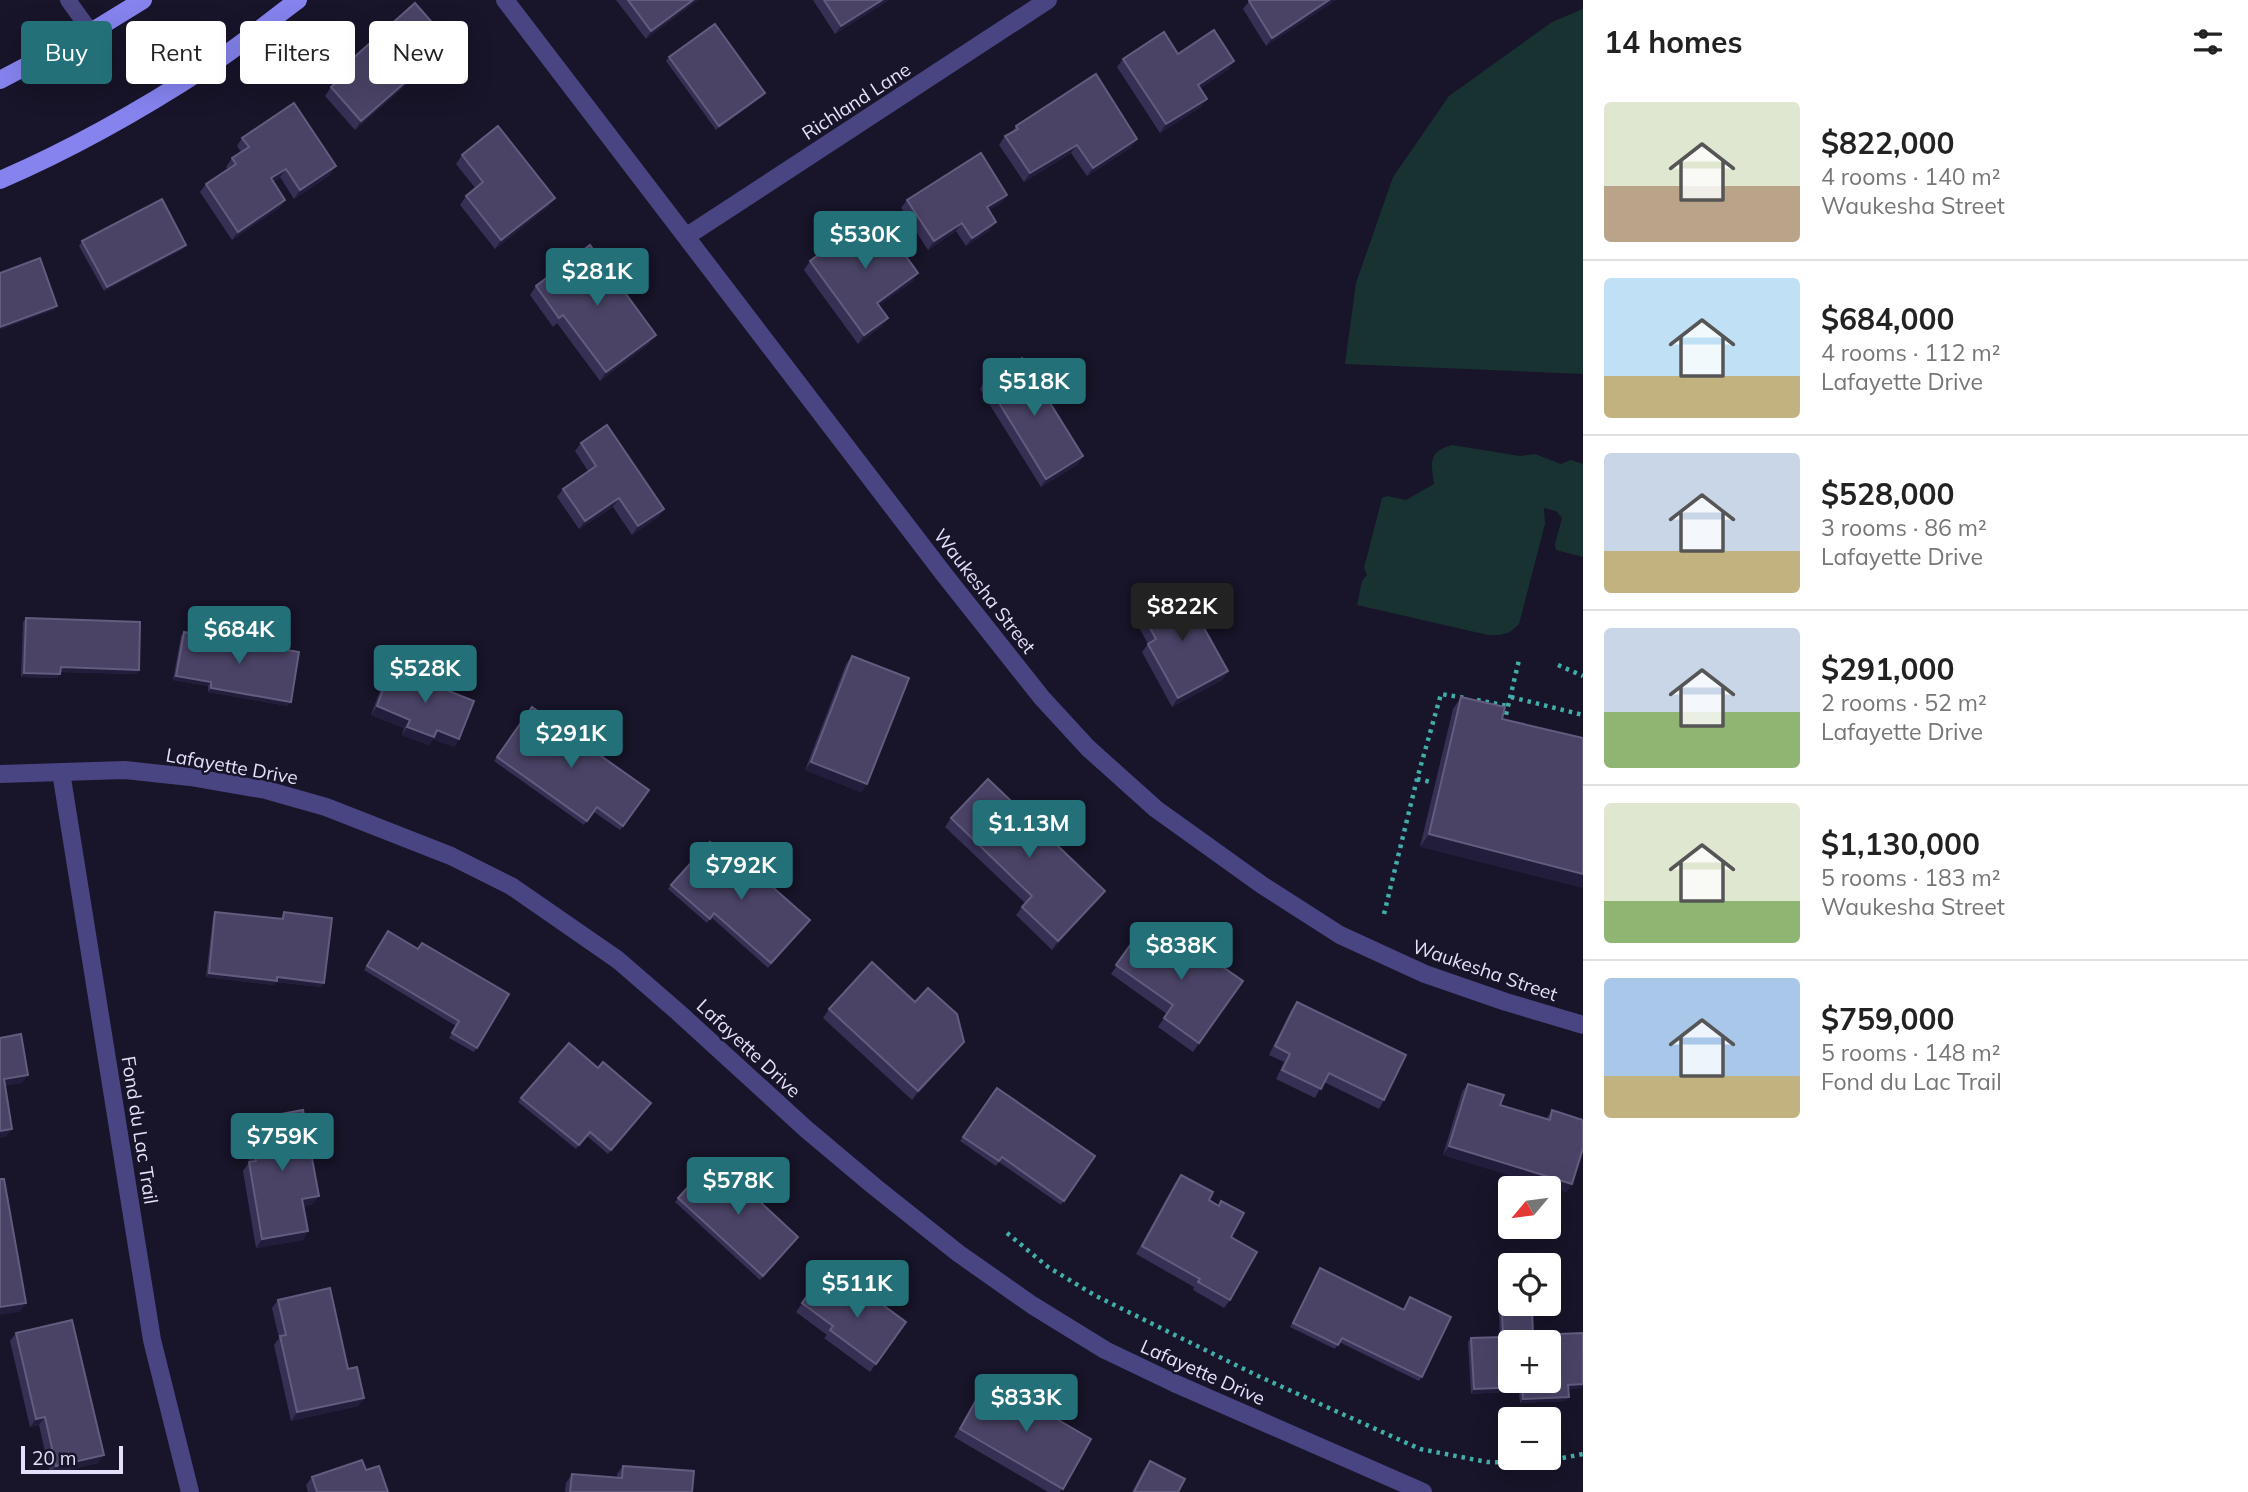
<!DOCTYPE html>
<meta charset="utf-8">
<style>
body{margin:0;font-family:Mulish,sans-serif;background:#f2f2f2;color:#222;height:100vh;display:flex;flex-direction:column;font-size:26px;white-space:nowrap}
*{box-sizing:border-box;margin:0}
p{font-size:23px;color:#767676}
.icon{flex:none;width:38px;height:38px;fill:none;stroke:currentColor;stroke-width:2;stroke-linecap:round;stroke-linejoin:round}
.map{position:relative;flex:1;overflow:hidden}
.details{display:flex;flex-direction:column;background:#fff;width:665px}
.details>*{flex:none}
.guide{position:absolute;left:21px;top:21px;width:665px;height:63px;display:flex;gap:14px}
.needle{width:46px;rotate:241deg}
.tools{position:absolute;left:1498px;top:1176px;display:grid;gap:14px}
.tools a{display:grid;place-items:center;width:63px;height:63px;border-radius:7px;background:#fff;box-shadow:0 7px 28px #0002;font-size:35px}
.scale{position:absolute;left:21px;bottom:18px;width:102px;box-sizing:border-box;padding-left:7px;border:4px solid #e4e0fb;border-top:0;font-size:19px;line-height:24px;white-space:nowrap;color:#e4e0fb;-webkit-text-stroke:5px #181429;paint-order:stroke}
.price{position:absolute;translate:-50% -60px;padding:0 16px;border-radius:7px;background:#237079;color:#fff;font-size:23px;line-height:46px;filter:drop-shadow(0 2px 4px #0008)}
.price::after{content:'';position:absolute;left:50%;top:42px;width:21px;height:16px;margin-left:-10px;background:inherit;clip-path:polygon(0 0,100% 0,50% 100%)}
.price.active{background:#222;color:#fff}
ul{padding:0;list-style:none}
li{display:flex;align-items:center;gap:21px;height:175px;padding:0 21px}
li+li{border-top:2px solid #e0e0e0}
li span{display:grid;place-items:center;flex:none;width:196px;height:140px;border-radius:7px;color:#555}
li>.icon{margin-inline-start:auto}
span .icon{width:84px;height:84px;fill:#fffc;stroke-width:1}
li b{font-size:30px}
h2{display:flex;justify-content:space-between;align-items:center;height:84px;padding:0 21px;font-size:30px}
.chip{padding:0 24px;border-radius:7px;background:#fff;box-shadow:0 7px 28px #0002;font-size:24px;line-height:63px}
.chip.active{background:#237079;color:#fff}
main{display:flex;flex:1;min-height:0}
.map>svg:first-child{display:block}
.green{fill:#183232}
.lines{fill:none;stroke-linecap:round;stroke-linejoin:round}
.path{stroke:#41afa9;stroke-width:4.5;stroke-dasharray:3.5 5;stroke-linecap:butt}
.lane{stroke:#484582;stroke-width:16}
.street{stroke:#484582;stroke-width:18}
.secondary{stroke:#8683ef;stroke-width:18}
.wall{fill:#373055}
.shaded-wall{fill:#231d3c}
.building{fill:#4a4366;stroke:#625c7e;stroke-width:2;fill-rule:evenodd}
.labels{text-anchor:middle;stroke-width:5;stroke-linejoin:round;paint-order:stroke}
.street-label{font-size:19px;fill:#e4e0fb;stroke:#181429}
</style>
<main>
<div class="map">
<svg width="1583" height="1492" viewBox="0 0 1583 1492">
<rect width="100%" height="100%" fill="#181429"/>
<g class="green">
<polygon points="1583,9 1583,374 1345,364 1356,283 1393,177 1449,96 1552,22"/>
<path d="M 1452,445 L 1520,456 L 1535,454 L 1561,464 L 1571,460 L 1583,464 L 1583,557 L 1556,550 L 1555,544 L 1562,518 L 1556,511 L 1544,508 L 1545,524 L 1519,624 L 1510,632 L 1500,635 L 1488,635 L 1357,605 L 1362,581 L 1367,575 L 1364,568 L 1382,498 L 1387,496 L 1406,500 L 1434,484 C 1431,462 1428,452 1452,445 Z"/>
</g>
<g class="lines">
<g class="path">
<polyline points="1558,665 1583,676"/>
<polyline points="1511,697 1583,715"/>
<polyline points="1477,700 1508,706"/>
<polyline points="1504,723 1519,660"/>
<polyline points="1417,779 1431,782"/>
<polyline points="1384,914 1417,779 1441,694 1465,698"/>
<polyline points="1007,1233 1048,1267 1096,1296 1258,1376 1420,1449 1487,1462 1537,1463 1583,1454"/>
</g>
<polyline class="lane" points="68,0 91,32"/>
<g class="street">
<polyline points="505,0 943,573 1042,698 1088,748 1156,809 1262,885 1340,935 1425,974 1506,1002 1583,1025"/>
<polyline points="687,236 1048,0"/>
<polyline points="61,772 152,1340 190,1492"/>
<polyline points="0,774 125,770 190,777 266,790 326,807 451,856 511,886 618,960 678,1012 806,1129 875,1187 958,1253 1032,1305 1105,1350 1174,1383 1423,1492"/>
</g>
<g class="secondary">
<polyline points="0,80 91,32 143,0"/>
<path d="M 0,180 C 72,149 141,110 207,67 C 239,47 268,22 298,0"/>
</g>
</g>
<g class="wall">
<polygon points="616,0 698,0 646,39"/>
<polygon points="813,0 889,0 835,34"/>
<polygon points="1250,0 1336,0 1266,46 1243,9"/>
<polygon points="444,51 355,130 325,96 331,87 339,80 336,76 342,68"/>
<polygon points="1178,54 1234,61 1228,70 1200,88 1201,107 1160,133 1117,67 1123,59"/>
<polygon points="669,57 765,93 762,97 716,130 666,61"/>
<polygon points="1016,126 1132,147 1087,176 1071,153 1024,182 999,145 1005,136 1011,133"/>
<polygon points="242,138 330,175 294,199 280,177 273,182 285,200 279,208 232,240 200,192 206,184 228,169 226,167 232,158 241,152 237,146"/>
<polygon points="462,155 549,206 495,249 460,205 466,196 476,189 456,164"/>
<polygon points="1007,195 1001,203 989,210 990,230 966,246 956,231 928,250 901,208 907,200"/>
<polygon points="82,241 183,249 104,291 79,246"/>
<polygon points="810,261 913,281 879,305 888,318 882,326 858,344 804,270"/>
<polygon points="536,286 650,343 600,381 557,323 553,327 530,295"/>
<polygon points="985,380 1083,456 1077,465 1041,487 980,389"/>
<polygon points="581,443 664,509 658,517 632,535 613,507 579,529 557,497 563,489 588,471 575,451"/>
<polygon points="1139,608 1228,671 1222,680 1172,707 1142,652 1148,644 1133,616"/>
<polygon points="26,618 139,670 136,674 60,672 57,678 21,677 23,622"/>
<polygon points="184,632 288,706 208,692 208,686 173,680 181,636"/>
<polygon points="852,656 867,784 861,792 805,770 846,664"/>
<polygon points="391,668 459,739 454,747 433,739 429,745 402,735 404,728 371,715 385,677"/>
<polygon points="1461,697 1502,719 1583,738 1420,847 1453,709"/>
<polygon points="532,707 649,790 620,830 594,812 584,825 494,761"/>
<polygon points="951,818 1105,891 1099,899 1052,950 1016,915 1025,903 945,827"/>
<polygon points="747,875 807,924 768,968 711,917 707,923 668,889 671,885"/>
<polygon points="215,912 281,919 284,912 324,983 321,987 276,982 274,985 206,977 213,916"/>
<polygon points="1144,926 1200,965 1243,981 1193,1052 1158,1027 1167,1014 1111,974"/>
<polygon points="385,935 418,949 509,994 474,1052 449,1038 456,1026 364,970"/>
<polygon points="915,1002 964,1042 958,1050 912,1100 823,1018 829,1009"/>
<polygon points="1297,1002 1384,1100 1379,1109 1324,1082 1315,1098 1276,1079 1284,1062 1269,1055 1291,1010"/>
<polygon points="1468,1084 1500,1105 1546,1119 1552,1110 1572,1184 1566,1192 1443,1155 1462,1092"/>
<polygon points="997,1088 1095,1156 1061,1205 999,1162 996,1166 960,1141"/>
<polygon points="521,1098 648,1107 608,1154 587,1136 576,1149 518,1102"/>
<polygon points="249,1120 313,1204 304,1206 308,1231 303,1240 256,1248 243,1171 249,1162 243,1128"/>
<polygon points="1181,1175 1209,1200 1218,1205 1221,1201 1231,1237 1230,1300 1224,1308 1193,1290 1194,1287 1136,1254 1175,1183"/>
<polygon points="678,1198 798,1237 760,1280 675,1202"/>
<polygon points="1320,1268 1403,1309 1410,1297 1422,1377 1419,1381 1339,1342 1335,1349 1290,1327"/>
<polygon points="818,1281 850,1304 906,1322 870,1372 824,1338 827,1335 796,1312"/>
<polygon points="278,1300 348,1369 364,1398 358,1406 291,1421 274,1345 279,1338 272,1308"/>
<polygon points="1502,1311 1533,1335 1583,1333 1583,1388 1568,1389 1569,1397 1566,1401 1520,1403 1519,1391 1471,1394 1468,1342 1471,1338 1500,1337 1499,1315"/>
<polygon points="16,1333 98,1463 50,1474 39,1425 30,1427 10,1341"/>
<polygon points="988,1379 1091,1439 1060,1492 1048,1492 954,1437"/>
<polygon points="1150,1461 1178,1492 1132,1492 1144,1469"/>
<polygon points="623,1466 692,1492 565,1492 566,1483 572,1474 617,1478 617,1474"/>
<polygon points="366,1470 388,1492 308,1492 306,1485 312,1477"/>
</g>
<g class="shaded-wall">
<polygon points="693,0 698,0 646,39 651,31"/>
<polygon points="882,0 889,0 835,34 841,26"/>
<polygon points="1329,0 1336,0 1266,46 1272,38"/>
<polygon points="450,43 444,51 355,130 361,121"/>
<polygon points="1234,61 1228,70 1192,93 1198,85"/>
<polygon points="765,93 762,97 716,130 719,126"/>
<polygon points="1207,99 1201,107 1160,133 1166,124"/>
<polygon points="1137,139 1132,147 1087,176 1093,168"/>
<polygon points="1077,145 1071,153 1024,182 1030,173"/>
<polygon points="336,166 330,175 294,199 300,190"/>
<polygon points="286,169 280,177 265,187 271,178"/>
<polygon points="1007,195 1001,203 981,215 987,207"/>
<polygon points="555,198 549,206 495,249 501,240"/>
<polygon points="285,200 279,208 232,240 238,232"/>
<polygon points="996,222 990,230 966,246 972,238"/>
<polygon points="962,223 956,231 928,250 934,241"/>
<polygon points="186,245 183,249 104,291 107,287"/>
<polygon points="918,273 913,281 871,311 877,303"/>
<polygon points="57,306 54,310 0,330 0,327"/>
<polygon points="888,318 882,326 858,344 864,335"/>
<polygon points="656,335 650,343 600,381 606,372"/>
<polygon points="1083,456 1077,465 1041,487 1046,479"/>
<polygon points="619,498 613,507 579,529 585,521"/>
<polygon points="664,509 658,517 632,535 638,526"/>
<polygon points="61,667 139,670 136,674 58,672"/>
<polygon points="1228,671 1222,680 1172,707 1178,698"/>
<polygon points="24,673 60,674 57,678 21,677"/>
<polygon points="176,676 211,682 208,686 173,680"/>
<polygon points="211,688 291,702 288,706 208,692"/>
<polygon points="377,706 410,720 404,728 371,715"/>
<polygon points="407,727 437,730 459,739 454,747 433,739 429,745 402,735"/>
<polygon points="811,762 867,784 861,792 805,770"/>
<polygon points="1429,834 1583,874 1583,888 1420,847"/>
<polygon points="1105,891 1099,899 1052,950 1058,941"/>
<polygon points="209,973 277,977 324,983 321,987 276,982 274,985 206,977"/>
<polygon points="964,1042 958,1050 912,1100 918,1091"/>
<polygon points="28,1075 22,1083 0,1087 4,1079"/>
<polygon points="12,1129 6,1137 0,1138 0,1131"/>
<polygon points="1449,1146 1572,1184 1566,1192 1443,1155"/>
<polygon points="319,1196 313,1204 296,1207 302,1199"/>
<polygon points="308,1231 303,1240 256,1248 262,1239"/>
<polygon points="26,1303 20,1312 0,1315 0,1307"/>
<polygon points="1583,1384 1583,1388 1565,1389 1568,1385"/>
<polygon points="1522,1387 1519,1391 1471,1394 1474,1389"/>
<polygon points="1569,1397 1566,1401 1520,1403 1523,1399"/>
<polygon points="364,1398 358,1406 291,1421 297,1412"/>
<polygon points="45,1417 39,1425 30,1427 36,1419"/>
<polygon points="104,1455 98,1463 50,1474 56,1466"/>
</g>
<g class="building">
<polygon points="628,0 693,0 651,31"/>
<polygon points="824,0 882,0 841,26"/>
<polygon points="1250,0 1329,0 1272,38 1249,1"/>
<polygon points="415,3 450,43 361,121 331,87 347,73 342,68"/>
<polygon points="715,24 765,93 719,126 669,57"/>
<polygon points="1214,30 1234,61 1198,85 1207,99 1166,124 1123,59 1164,32 1178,54"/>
<polygon points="1096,74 1137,139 1093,168 1077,145 1030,173 1005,136 1018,129 1016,126"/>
<polygon points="294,103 336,166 300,190 286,169 271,178 285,200 238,232 206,184 236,164 232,158 249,147 242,138"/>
<polygon points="498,126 555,198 501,240 466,196 483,182 462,155"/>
<polygon points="981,153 1007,195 987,207 996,222 972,238 962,223 934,241 907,200"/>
<polygon points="162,199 186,245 107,287 82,241"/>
<polygon points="875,213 918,273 877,303 888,318 864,335 810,261"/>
<polygon points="590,245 656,335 606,372 563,315 559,318 536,286"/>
<polygon points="40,258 57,306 0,327 0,273"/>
<polygon points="1022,358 1083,456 1046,479 985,380"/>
<polygon points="607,425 664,509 638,526 619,498 585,521 563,489 596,466 581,443"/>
<polygon points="1180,585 1228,671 1178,698 1148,644 1156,639 1139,608"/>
<polygon points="26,618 140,622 139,670 61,667 60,674 24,673"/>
<polygon points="184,632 299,652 291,702 211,688 211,682 176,676"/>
<polygon points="852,656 909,678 867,784 811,762"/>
<polygon points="391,668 474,701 459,739 437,730 434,737 407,727 410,720 377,706"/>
<polygon points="1461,697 1505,707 1502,719 1583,738 1583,874 1429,834"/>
<polygon points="532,707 649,790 623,826 597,807 587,821 497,757"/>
<polygon points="988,779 1105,891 1058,941 1022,907 1032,896 951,818"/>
<polygon points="710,842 747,875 752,869 810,920 771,963 714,913 710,919 671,885"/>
<polygon points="215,912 283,919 284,912 332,918 324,983 277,977 277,981 209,973"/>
<polygon points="1144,926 1200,965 1207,956 1243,981 1199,1043 1164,1018 1173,1005 1116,965"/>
<polygon points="388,931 418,949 422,943 509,994 477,1048 452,1033 459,1021 367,966"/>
<polygon points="872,962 915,1002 928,988 957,1014 964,1042 918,1091 829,1009"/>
<polygon points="1297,1002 1406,1055 1384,1100 1329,1073 1321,1089 1282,1070 1290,1054 1275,1046"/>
<polygon points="21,1034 28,1075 4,1079 12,1129 0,1131 0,1038"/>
<polygon points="569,1043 598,1068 603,1062 651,1103 611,1150 590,1132 579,1145 521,1098"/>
<polygon points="1468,1084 1504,1095 1500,1105 1550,1120 1552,1110 1583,1120 1583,1148 1572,1184 1449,1146"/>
<polygon points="997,1088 1095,1156 1064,1201 1002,1157 999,1161 963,1137"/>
<polygon points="303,1110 319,1196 302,1199 308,1231 262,1239 249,1162 256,1161 249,1120"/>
<polygon points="714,1159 798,1237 763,1276 678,1198"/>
<polygon points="1181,1175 1213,1192 1209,1200 1219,1206 1221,1201 1244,1213 1231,1237 1257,1252 1230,1300 1198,1282 1200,1279 1142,1246"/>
<polygon points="0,1179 4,1179 26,1303 0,1307"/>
<polygon points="1320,1268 1404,1310 1410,1297 1451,1317 1422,1377 1342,1338 1338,1345 1293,1323"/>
<polygon points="818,1281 850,1304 861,1289 906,1322 876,1364 830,1330 833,1326 802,1303"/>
<polygon points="330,1288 348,1369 357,1367 364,1398 297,1412 280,1336 286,1335 278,1300"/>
<path d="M 1532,1310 L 1533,1335 L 1583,1333 L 1583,1384 L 1568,1385 L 1569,1397 L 1523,1399 L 1522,1387 L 1474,1389 L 1471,1338 L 1503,1337 L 1502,1311 ZM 1510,1342 L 1549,1342 L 1549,1381 L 1510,1381 Z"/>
<polygon points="72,1320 104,1455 56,1466 45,1417 36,1419 16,1333"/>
<polygon points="988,1379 1091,1439 1063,1489 960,1429"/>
<polygon points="362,1460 366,1470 379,1466 388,1492 317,1492 312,1477"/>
<polygon points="1150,1461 1185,1479 1178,1492 1134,1492"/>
<polygon points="623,1466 694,1471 692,1492 570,1492 572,1474 622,1478"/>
</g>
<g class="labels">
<g class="street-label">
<text transform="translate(856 101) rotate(-33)" y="7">Richland Lane</text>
<text transform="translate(985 591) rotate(52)" y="7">Waukesha Street</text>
<text transform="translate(232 766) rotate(10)" y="7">Lafayette Drive</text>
<text transform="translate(1485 970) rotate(19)" y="7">Waukesha Street</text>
<text transform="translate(749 1048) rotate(43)" y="7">Lafayette Drive</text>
<text transform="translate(140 1130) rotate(81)" y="7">Fond du Lac Trail</text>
<text transform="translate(1203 1372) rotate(24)" y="7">Lafayette Drive</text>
</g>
</g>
</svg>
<div class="tools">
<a><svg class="needle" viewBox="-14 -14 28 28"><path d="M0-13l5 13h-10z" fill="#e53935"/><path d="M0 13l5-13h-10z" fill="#767676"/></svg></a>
<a><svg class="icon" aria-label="locate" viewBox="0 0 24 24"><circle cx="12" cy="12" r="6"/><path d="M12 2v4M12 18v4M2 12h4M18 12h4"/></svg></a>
<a>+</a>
<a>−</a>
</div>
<div class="scale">20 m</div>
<b class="price" style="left:865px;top:271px">$530K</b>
<b class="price" style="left:597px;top:308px">$281K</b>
<b class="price" style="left:1034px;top:418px">$518K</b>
<b class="price active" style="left:1182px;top:643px">$822K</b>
<b class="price" style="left:239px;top:666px">$684K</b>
<b class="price" style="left:425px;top:705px">$528K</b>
<b class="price" style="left:571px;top:770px">$291K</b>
<b class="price" style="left:1029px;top:860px">$1.13M</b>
<b class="price" style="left:741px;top:902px">$792K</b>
<b class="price" style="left:1181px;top:982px">$838K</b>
<b class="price" style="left:282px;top:1173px">$759K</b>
<b class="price" style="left:738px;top:1217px">$578K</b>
<b class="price" style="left:857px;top:1320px">$511K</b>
<b class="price" style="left:1026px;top:1434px">$833K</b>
<div class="guide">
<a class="chip active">Buy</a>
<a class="chip">Rent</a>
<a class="chip">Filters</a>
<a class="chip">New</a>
</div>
</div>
<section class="details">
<h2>14 homes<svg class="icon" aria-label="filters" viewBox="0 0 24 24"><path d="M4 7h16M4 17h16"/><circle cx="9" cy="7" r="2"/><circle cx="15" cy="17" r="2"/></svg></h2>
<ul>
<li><span style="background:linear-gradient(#dfe7d0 60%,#b9a48a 0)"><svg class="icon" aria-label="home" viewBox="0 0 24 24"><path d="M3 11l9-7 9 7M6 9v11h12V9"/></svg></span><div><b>$822,000</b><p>4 rooms · 140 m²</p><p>Waukesha Street</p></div></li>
<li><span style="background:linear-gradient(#bfe0f5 70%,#c2b280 0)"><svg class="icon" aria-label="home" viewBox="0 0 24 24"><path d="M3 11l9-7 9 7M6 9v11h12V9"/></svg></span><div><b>$684,000</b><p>4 rooms · 112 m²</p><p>Lafayette Drive</p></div></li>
<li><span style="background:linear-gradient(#c9d6e8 70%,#c2b280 0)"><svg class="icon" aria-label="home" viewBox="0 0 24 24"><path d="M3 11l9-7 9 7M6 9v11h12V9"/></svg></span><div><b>$528,000</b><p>3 rooms · 86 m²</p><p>Lafayette Drive</p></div></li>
<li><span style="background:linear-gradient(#c9d6e8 60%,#8fb573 0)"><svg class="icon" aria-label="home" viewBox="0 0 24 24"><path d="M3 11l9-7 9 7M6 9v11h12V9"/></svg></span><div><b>$291,000</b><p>2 rooms · 52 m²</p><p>Lafayette Drive</p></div></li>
<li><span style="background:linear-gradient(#dfe7d0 70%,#8fb573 0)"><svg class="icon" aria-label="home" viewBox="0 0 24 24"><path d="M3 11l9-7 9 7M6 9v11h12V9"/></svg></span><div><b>$1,130,000</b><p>5 rooms · 183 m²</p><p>Waukesha Street</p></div></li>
<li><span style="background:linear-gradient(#a9c7e8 70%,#c2b280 0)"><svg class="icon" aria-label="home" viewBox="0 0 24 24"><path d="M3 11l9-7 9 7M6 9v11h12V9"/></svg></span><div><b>$759,000</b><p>5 rooms · 148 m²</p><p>Fond du Lac Trail</p></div></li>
</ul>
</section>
</main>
